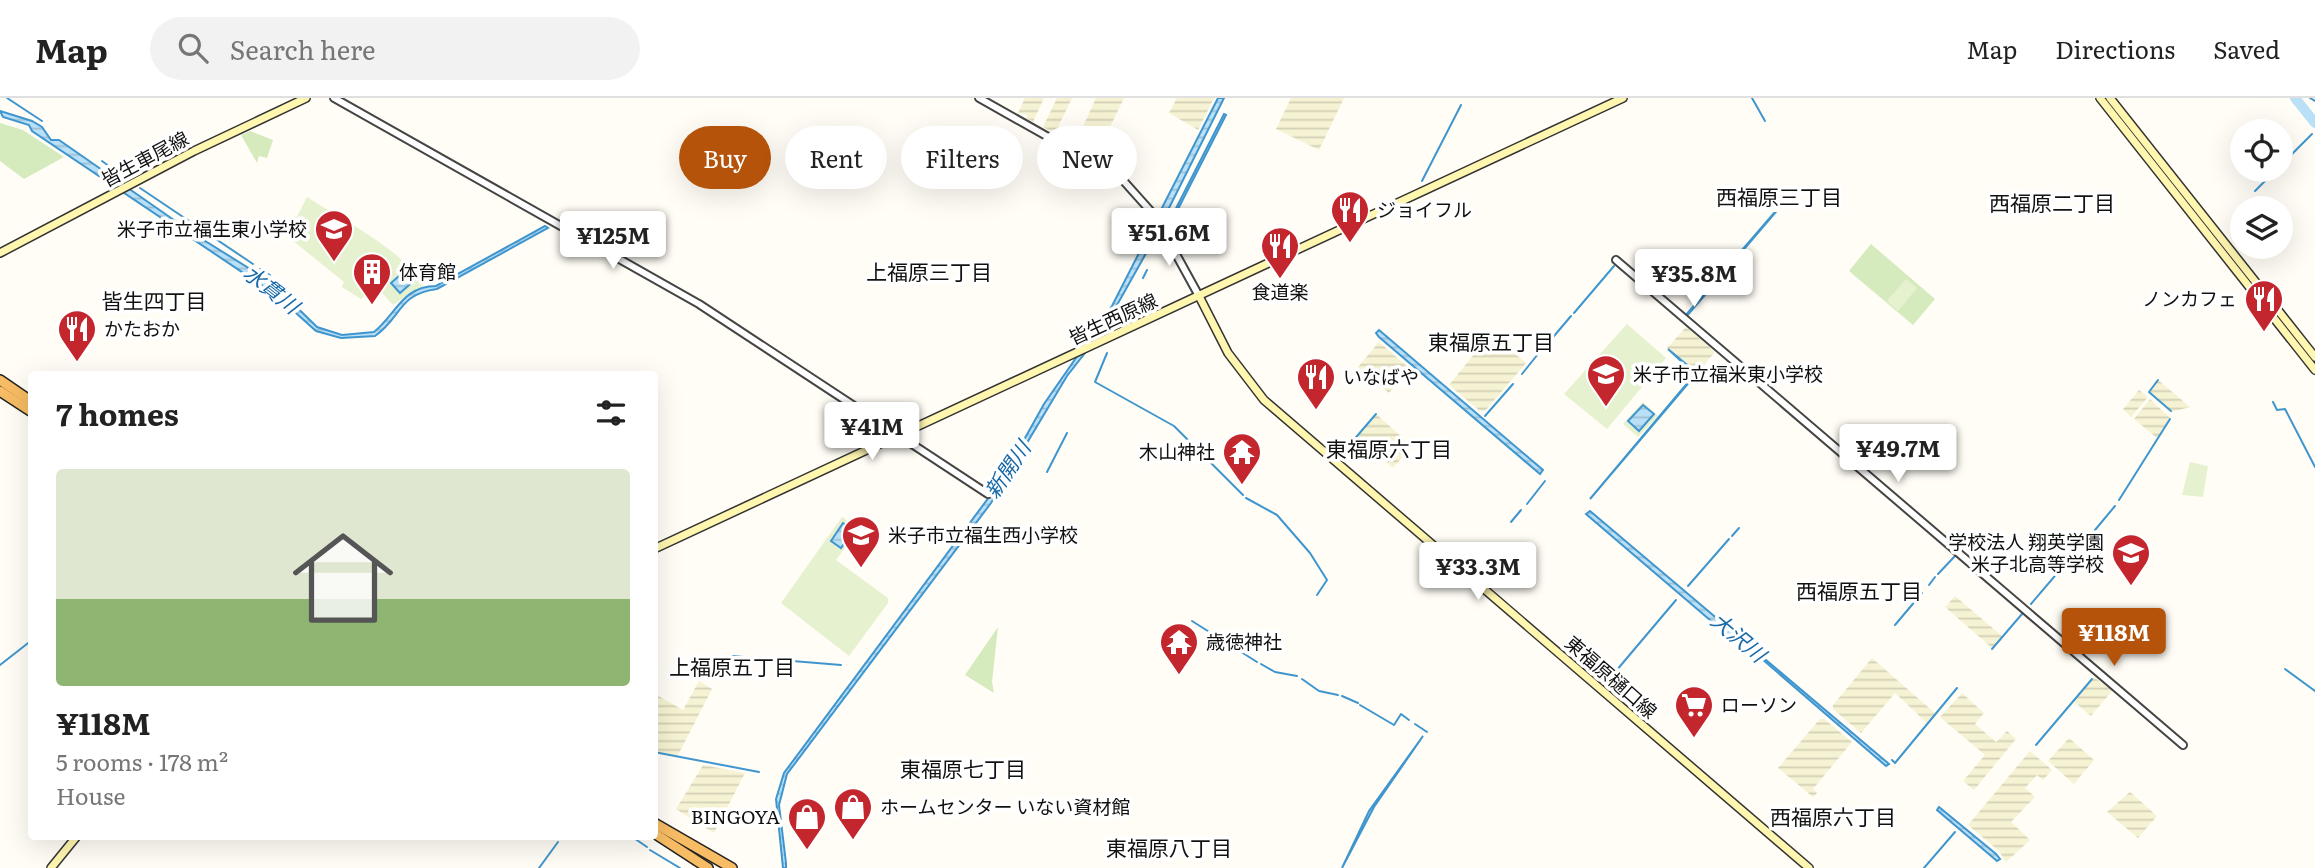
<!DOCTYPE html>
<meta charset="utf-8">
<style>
body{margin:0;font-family:Literata,"Noto Sans JP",serif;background:#f2f2f2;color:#222;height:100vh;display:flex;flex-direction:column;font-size:26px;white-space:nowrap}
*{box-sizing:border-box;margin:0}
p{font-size:23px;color:#767676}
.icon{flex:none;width:38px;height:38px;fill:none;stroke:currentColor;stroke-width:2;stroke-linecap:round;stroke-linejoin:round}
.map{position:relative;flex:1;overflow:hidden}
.side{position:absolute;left:28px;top:273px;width:630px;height:469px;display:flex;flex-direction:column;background:#fff;border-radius:7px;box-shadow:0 7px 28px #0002}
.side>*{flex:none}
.guide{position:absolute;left:679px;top:28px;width:665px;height:63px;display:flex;gap:14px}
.fabs{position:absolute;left:2230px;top:21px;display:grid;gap:14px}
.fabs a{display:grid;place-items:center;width:63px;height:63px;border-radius:50%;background:#fff;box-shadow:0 7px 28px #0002;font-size:35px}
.price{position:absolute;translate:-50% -60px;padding:0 16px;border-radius:7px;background:#fff;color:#222;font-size:23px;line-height:46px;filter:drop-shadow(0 2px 4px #0008)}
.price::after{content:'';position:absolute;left:50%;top:42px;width:21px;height:16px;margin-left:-10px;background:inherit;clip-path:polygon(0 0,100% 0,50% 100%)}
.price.active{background:#b45309;color:#fff}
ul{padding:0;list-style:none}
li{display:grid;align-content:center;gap:14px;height:371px;padding:0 28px}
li+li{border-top:2px solid #e0e0e0}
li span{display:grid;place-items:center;height:217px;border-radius:7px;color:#555}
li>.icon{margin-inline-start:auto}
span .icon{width:126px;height:126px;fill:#fffc;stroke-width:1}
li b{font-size:30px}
h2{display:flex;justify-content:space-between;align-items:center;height:84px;padding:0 28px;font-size:30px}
.chip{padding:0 24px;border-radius:32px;background:#fff;box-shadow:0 7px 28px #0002;font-size:24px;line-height:63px}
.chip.active{background:#b45309;color:#fff}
header{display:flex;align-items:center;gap:42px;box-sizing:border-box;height:98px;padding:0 35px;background:#fff;border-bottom:2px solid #e0e0e0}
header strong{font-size:33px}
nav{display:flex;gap:38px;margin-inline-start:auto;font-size:24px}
.search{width:490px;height:63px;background:#f2f2f2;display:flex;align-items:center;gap:18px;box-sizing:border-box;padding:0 24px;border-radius:38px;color:#767676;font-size:26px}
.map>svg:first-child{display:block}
.farmland{fill:url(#farmland-rules)}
.green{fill:#d5ebbd}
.pitch{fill:#e6f2cf}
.water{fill:url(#water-rules);stroke:#3f96cf;stroke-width:2}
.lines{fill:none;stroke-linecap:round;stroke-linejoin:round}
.stream{stroke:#3f96cf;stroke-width:2}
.river{stroke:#b9e0f7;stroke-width:10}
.tertiary-casing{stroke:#444;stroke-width:10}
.secondary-casing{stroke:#333;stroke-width:10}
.trunk-casing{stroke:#222;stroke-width:12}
.tertiary{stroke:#fff;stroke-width:6}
.secondary{stroke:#fff6b0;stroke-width:7}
.trunk{stroke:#f7bc64;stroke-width:9}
.labels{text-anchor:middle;stroke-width:7;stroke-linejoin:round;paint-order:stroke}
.street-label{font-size:19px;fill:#111;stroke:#fff}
.poi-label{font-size:19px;fill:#111;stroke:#fff;text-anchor:start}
.neighbourhood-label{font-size:21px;fill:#111;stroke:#fff}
.water-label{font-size:21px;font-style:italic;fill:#1768a6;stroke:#fff}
</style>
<header>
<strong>Map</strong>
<div class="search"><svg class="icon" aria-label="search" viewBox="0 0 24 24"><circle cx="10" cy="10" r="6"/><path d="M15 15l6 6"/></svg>Search here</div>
<nav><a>Map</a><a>Directions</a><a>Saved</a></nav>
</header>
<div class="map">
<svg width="2315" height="770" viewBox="0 0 2315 770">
<defs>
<pattern id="farmland-rules" width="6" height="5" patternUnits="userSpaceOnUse" patternTransform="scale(1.75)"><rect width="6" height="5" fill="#f6f3d4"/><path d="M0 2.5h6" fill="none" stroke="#d2cfb5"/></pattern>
<pattern id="water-rules" width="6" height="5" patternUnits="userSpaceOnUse" patternTransform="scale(1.75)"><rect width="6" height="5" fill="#b9e0f7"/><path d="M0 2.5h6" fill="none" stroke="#9ebfd3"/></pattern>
</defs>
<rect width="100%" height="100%" fill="#fffdf5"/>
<g class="farmland">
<polygon points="1025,0 1044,0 1033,24 1026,20 1027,16 1018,15"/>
<polygon points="1057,0 1072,0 1055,35 1043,29"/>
<polygon points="1096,0 1124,0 1096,58 1075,46"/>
<polygon points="1177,0 1214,0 1198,32 1169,15"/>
<polygon points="1291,0 1344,0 1319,52 1276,31"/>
<polygon points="1686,229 1715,254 1697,275 1667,250"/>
<polygon points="1491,235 1526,265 1485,313 1480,313 1449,287"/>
<polygon points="1379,244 1408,269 1408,273 1389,295 1358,269"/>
<polygon points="2157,281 2190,309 2171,314 2149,295"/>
<polygon points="2139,292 2148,299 2131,319 2123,311"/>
<polygon points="2150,301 2171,321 2158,341 2134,321"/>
<polygon points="1376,316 1412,348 1393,370 1357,338"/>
<polygon points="1955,498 2003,539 1992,550 1945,509"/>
<polygon points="1872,560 1936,616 1928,626 1895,595 1861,635 1833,611 1833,607"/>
<polygon points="2094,579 2112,593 2091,618 2073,603"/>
<polygon points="699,583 712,591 677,659 655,655 655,596 683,612"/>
<polygon points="1962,595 1984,615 1975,626 1996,644 2007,633 2016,641 1974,692 1963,683 1985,657 1940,619"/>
<polygon points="1820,621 1824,621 1852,644 1813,691 1817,695 1813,699 1778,670"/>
<polygon points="2069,640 2094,662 2074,686 2048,663"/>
<polygon points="2030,653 2052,672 2043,682 2037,677 2025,690 2035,699 2011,724 2030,742 2006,764 1999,753 1968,727"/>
<polygon points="703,667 745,675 714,735 676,711"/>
<polygon points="2130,694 2157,718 2138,740 2107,714"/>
</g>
<g class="green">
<polygon points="0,25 23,32 64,59 24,81 0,63"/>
<polygon points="250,33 273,42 267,60 259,58 257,65 241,37"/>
<polygon points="1871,146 1935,201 1913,227 1849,173"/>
<polygon points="998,529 992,584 994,595 965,577"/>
</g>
<g class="pitch">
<path d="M 307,99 C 347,125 396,148 425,186 L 393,207 L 376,188 L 361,201 L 342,189 L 344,184 L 287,138 Z"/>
<polygon points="1906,181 1917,190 1898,213 1887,203"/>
<polygon points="1627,226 1666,260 1607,331 1564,296"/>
<polygon points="1643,304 1658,318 1638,339 1623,326"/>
<polygon points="2190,364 2208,368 2203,399 2182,397"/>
<polygon points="842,419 859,431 836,462 888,500 888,505 849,558 781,505"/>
</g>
<g class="water">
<polygon points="1218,0 1224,0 1149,150 1103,232 1067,278 991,405 787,676 779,707 786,765 786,770 783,770 776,701 784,675 1001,383 1044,306 1112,208"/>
<path d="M 0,13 L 32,23 L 42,29 L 51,42 L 59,42 L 194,136 L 271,184 L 317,229 L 342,237 L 374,234 C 396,216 403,188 436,188 L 545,128 L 548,130 L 437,191 C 398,196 402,219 375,238 L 341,240 L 316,233 L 276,197 L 32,33 L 29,27 L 3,19 Z"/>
<polygon points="1224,16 1226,17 1170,127 1168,126"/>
<polygon points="1774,115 1775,115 1686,219 1685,218"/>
<polygon points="407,171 416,181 400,195 391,185"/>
<polygon points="1379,232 1543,372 1540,376 1379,239 1376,235"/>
<polygon points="1668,251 1697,275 1590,401 1695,276"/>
<polygon points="1643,307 1654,316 1639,333 1628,323"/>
<polygon points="1590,413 1889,666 1886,668 1762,561 1745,552 1586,416"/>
<polygon points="843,425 854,432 841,450 831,443"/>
<polygon points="1423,638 1374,709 1342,770 1369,713"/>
<polygon points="1939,709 1996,756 2000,761 1997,763 1937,712"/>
</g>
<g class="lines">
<g class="stream">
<polyline points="7,0 42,23"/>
<polyline points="1752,0 1765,23"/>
<polyline points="2310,0 2315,3"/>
<polyline points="2286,62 2312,36"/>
<polyline points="102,63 125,80"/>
<polyline points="1422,83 1461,7"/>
<polyline points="140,90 253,166"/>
<polyline points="2255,93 2276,72"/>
<polyline points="260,171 270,177"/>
<polyline points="1143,180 1147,172"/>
<polyline points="1574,215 1614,168"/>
<polyline points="1543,251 1571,218"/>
<polyline points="1107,255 1095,284 1174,328 1243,397"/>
<polyline points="1522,276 1538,256"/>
<polyline points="2158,282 2149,294 2171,313"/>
<polyline points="2273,304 2277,312 2285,311 2315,369"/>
<polyline points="1485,318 1513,286"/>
<polyline points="1339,359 1376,316"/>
<polyline points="1047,374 1067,335"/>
<polyline points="1246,400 1277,417 1310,455 1327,482 1317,497"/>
<polyline points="2119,402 2170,321"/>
<polyline points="1527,406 1545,383"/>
<polyline points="1511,424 1521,412"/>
<polyline points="2095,432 2115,408"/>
<polyline points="1732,438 1739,430"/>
<polyline points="2080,449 2092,435"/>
<polyline points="1938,476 1955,458"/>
<polyline points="1929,487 1935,479"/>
<polyline points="1688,488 1729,441"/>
<polyline points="2031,506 2077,452"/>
<polyline points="1192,523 1222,542"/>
<polyline points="1895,527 1922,495"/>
<polyline points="1224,543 1257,564"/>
<polyline points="1992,551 2022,516"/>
<polyline points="732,558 841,567"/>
<polyline points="1261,566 1275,574 1297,578"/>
<polyline points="0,567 32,542"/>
<polyline points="2285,571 2315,593"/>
<polyline points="1302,581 1319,593 1338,597"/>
<polyline points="1605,586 1676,502"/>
<polyline points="1342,598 1358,605"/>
<polyline points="1360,607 1394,627 1401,616 1409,622"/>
<polyline points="1415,626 1427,634"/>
<polyline points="2036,647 2092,581"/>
<polyline points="654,654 759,674"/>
<polyline points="1892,662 1895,665 1957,590"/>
<polyline points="631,738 647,749"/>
<polyline points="561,740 562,738"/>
<polyline points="650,752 680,770"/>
<polyline points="539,770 558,744"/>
<polyline points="1924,770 1955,734"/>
</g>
<polyline class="river" points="2295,0 2315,25"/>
<defs>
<g id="tertiary">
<polyline points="334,0 699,206 988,396"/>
<polyline points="979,0 1121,80 1155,118 1199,198"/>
<polyline points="1616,162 2183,647"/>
</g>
<g id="secondary">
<polyline points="2100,0 2315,272"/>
<polyline points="2110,0 2315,259"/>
<polyline points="0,155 194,53 306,0"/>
<polyline points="1199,198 1228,255 1264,302 1809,770"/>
<polyline points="654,451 1623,0"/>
<polyline points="51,770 77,738"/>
</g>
<g id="trunk">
<polyline points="0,282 32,304"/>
<polyline points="0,293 32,314"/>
<polyline points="654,725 732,770"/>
<polyline points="654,735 708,770"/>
</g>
</defs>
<use href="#tertiary" class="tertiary-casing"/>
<use href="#secondary" class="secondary-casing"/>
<use href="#trunk" class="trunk-casing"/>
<use href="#tertiary" class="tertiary"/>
<use href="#secondary" class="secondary"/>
<use href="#trunk" class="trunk"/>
</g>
<defs>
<symbol id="restaurant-pin" viewBox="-11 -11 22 30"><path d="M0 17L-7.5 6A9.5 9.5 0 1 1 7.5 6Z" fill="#c4262e" stroke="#fff"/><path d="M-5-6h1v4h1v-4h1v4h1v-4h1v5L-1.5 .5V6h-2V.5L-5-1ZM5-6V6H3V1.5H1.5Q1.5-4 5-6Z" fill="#fff"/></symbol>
<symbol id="school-pin" viewBox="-11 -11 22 30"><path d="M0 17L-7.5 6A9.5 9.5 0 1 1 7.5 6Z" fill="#c4262e" stroke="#fff"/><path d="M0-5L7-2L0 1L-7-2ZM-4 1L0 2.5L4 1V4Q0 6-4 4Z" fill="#fff"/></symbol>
<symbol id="building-pin" viewBox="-11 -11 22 30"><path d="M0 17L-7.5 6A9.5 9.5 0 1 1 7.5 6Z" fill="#c4262e" stroke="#fff"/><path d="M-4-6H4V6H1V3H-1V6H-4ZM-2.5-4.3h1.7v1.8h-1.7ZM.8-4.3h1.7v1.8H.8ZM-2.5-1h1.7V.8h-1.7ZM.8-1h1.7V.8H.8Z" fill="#fff"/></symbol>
<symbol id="temple-pin" viewBox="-11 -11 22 30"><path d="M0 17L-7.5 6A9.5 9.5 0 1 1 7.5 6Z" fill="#c4262e" stroke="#fff"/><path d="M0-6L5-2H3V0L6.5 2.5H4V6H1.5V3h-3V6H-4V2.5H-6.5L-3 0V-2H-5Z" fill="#fff"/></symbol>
<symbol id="supermarket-pin" viewBox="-11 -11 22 30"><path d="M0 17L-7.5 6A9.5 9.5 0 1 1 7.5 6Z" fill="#c4262e" stroke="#fff"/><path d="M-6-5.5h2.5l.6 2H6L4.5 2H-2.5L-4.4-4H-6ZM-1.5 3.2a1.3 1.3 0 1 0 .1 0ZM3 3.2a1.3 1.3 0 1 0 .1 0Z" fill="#fff"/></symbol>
<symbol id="shop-pin" viewBox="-11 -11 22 30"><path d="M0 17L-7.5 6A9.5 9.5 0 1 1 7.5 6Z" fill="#c4262e" stroke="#fff"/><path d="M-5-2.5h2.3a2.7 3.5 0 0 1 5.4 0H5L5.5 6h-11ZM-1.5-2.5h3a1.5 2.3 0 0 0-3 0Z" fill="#fff"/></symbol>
</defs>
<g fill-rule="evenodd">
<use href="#restaurant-pin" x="1328" y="90" width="44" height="60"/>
<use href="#school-pin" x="312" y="109" width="44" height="60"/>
<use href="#restaurant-pin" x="1258" y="126" width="44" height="60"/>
<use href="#building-pin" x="350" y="152" width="44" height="60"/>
<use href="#restaurant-pin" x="2242" y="179" width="44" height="60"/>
<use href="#restaurant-pin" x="55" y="209" width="44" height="60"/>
<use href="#school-pin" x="1584" y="254" width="44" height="60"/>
<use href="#restaurant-pin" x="1294" y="257" width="44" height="60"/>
<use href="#temple-pin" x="1220" y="332" width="44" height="60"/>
<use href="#school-pin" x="839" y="415" width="44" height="60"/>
<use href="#school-pin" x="2109" y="433" width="44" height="60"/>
<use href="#temple-pin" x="1157" y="522" width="44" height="60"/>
<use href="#supermarket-pin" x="1672" y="585" width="44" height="60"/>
<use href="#shop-pin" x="831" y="687" width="44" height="60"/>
<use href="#shop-pin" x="785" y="697" width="44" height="60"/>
</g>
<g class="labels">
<g class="street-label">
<text transform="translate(145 61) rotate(-28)" y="7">皆生車尾線</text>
<text transform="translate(1113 221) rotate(-25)" y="7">皆生西原線</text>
<text transform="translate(1611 579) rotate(41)" y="7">東福原樋口線</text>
</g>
<g class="poi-label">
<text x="1377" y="119">ジョイフル</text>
<text x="307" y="138" text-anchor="end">米子市立福生東小学校</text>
<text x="399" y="181">体育館</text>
<text x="1280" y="201" text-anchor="middle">食道楽</text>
<text x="2237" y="208" text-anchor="end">ノンカフェ</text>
<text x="104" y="238">かたおか</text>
<text x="1633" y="283">米子市立福米東小学校</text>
<text x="1343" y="286">いなばや</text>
<text x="1215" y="361" text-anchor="end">木山神社</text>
<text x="888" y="444">米子市立福生西小学校</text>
<text x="2104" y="451" text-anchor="end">学校法人 翔英学園<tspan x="2104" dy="22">米子北高等学校</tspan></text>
<text x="1206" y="551">歳徳神社</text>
<text x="1721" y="614">ローソン</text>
<text x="880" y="716">ホームセンター いない資材館</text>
<text x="780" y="726" text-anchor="end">BINGOYA</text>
</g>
<g class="neighbourhood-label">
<text x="1779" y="107">西福原三丁目</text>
<text x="2052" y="113">西福原二丁目</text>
<text x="929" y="182">上福原三丁目</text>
<text x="154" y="211">皆生四丁目</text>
<text x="1491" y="252">東福原五丁目</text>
<text x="1389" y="359">東福原六丁目</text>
<text x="1859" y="501">西福原五丁目</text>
<text x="732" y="577">上福原五丁目</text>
<text x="963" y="679">東福原七丁目</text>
<text x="1833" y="727">西福原六丁目</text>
<text x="1169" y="758">東福原八丁目</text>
</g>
<g class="water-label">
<text transform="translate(271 192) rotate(38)" y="7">水貫川</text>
<text transform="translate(1008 372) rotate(-56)" y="7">新開川</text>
<text transform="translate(1738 540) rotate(40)" y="7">大沢川</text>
</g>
</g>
</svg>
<div class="fabs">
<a><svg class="icon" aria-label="locate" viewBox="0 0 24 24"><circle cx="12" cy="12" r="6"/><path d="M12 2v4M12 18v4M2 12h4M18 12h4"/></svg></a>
<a><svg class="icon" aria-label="layers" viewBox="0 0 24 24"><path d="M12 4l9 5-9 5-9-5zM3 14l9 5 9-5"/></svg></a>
</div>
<b class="price" style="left:1169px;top:170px">¥51.6M</b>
<b class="price" style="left:613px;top:173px">¥125M</b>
<b class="price" style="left:1694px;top:211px">¥35.8M</b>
<b class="price" style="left:872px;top:364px">¥41M</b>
<b class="price" style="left:1898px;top:386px">¥49.7M</b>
<b class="price" style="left:1478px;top:504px">¥33.3M</b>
<b class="price active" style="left:2114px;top:570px">¥118M</b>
<div class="guide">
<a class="chip active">Buy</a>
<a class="chip">Rent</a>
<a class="chip">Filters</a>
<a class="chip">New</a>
</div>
<section class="side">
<h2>7 homes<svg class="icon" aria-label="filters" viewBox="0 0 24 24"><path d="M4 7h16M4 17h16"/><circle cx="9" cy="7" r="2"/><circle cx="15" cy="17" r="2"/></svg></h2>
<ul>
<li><span style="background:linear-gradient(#dfe7d0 60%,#8fb573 0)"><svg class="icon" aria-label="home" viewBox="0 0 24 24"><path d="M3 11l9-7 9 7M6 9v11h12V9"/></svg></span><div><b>¥118M</b><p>5 rooms · 178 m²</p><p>House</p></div></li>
</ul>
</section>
</div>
